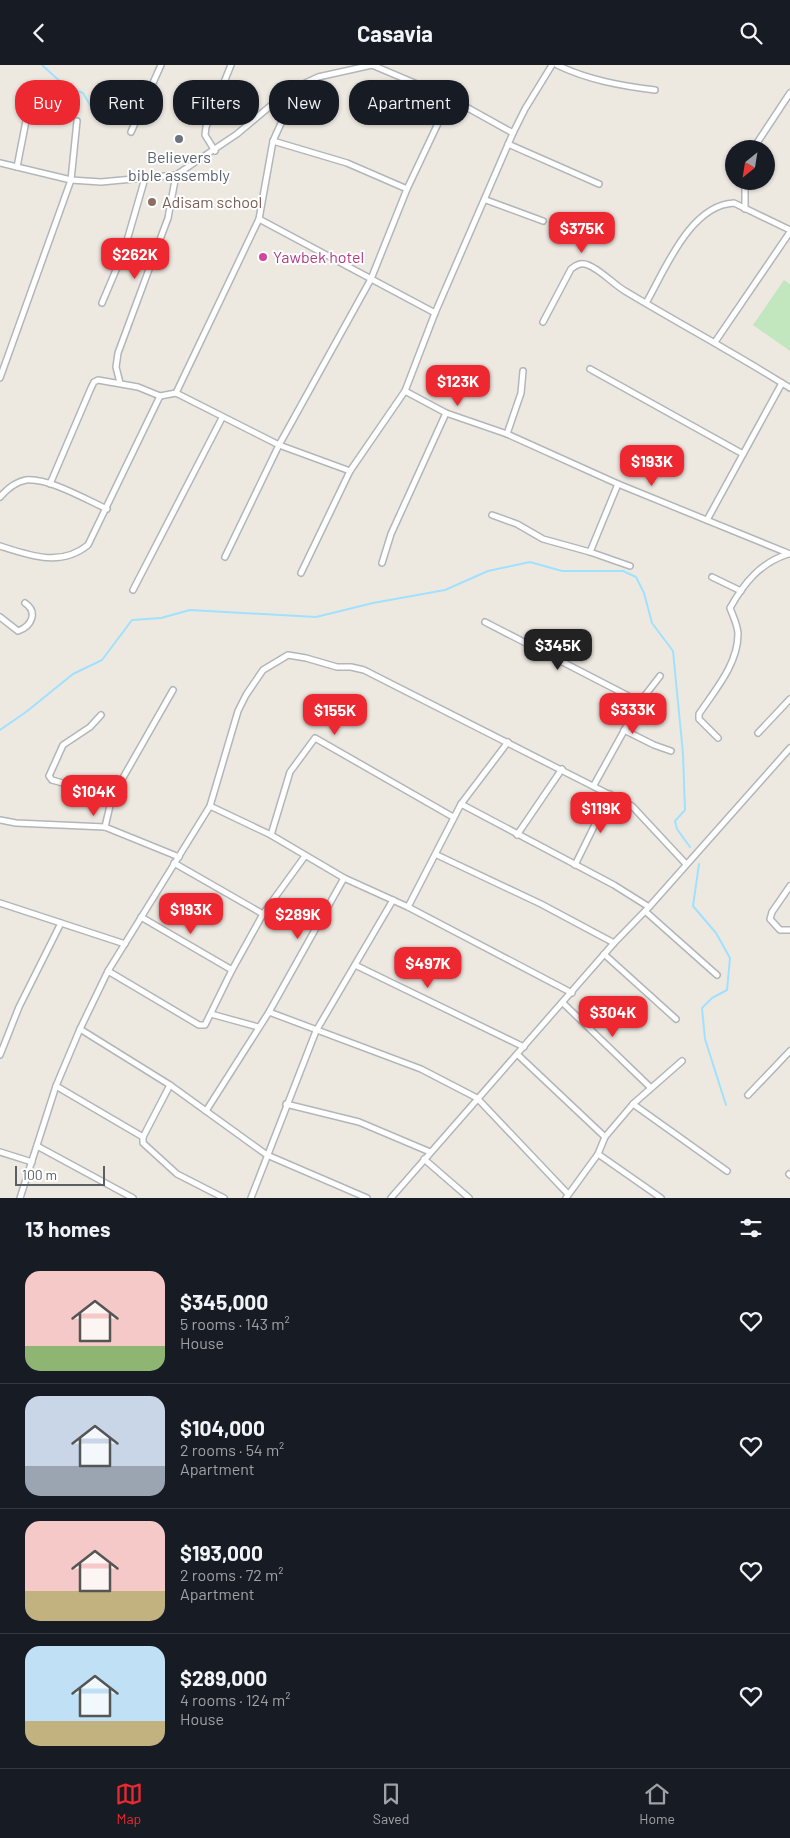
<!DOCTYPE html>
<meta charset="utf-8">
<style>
body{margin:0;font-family:Barlow,sans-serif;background:#20242c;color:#f1f3f6;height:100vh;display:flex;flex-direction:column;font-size:19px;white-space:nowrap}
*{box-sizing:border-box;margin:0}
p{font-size:16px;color:#9ea1a6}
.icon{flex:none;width:28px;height:28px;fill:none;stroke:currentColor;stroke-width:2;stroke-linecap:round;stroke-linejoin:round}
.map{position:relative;height:1133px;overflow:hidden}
.drawer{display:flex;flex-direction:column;background:#171b24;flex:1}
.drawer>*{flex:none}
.banner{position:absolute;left:15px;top:15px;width:500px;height:45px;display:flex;gap:10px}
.needle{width:32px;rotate:210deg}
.tools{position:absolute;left:725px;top:75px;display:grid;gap:10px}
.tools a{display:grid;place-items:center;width:50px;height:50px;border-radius:50%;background:#171b24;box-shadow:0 1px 4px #0004;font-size:25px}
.scale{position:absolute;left:15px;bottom:12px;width:90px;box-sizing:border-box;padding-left:5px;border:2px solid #5a5f63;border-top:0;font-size:14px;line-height:18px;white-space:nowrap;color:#5a5f63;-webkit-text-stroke:4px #fff;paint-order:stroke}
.price{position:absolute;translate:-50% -42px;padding:0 11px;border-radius:10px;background:#ed2831;color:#fff;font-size:16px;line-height:32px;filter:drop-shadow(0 1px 2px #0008)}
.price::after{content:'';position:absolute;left:50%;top:30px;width:15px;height:11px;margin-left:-8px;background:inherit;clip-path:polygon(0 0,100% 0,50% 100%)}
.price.on{background:#222;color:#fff}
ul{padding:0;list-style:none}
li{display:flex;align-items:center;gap:15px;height:125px;padding:0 25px}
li+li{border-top:1px solid #363941}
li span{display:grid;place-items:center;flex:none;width:140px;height:100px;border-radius:15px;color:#555}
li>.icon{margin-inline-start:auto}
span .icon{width:60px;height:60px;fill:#fffc;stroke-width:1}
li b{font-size:21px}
h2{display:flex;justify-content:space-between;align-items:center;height:60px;padding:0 25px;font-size:21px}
.chip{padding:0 18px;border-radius:20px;background:#171b24;box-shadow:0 1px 4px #0004;font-size:18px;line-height:45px}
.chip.on{background:#ed2831;color:#fff}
header{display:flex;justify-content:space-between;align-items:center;height:65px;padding:0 25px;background:#171b24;font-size:22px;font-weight:700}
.menu{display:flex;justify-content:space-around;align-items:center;height:70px;border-top:1px solid #363941;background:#171b24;font-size:14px;color:#9ea1a6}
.menu a{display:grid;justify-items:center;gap:2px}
.menu .on{color:#ed2831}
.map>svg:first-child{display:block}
.green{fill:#c2e6bd}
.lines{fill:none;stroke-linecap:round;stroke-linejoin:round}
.stream{stroke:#a0e1ff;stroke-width:2}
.minor-casing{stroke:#b2b6ba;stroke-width:8}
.minor{stroke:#fff;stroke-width:5}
.worship-dot{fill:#6b7280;stroke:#fff;stroke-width:2}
.education-dot{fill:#8d6e63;stroke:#fff;stroke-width:2}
.hotel-dot{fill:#d1479c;stroke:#fff;stroke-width:2}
.labels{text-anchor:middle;stroke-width:4;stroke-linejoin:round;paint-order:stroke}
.worship-label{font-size:16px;fill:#5b616d;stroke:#fff}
.education-label{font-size:16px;fill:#785e54;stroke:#fff;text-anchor:start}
.hotel-label{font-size:16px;fill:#b23c85;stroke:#fff;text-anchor:start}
</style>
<header><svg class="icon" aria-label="back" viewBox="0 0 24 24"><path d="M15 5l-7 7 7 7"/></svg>Casavia<svg class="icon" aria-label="search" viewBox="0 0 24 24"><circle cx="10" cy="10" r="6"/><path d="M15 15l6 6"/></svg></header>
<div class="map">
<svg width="790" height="1133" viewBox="0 0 790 1133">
<rect width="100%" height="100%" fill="#ede9e1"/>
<polygon class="green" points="784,215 790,219 790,286 753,260"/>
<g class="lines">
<g class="stream">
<polyline points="42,0 64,20 83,28 97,52"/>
<polyline points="0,665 26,647 73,609 102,595 132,555 161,553 190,545 316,552 373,538 445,525 488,506 530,497 562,506 623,506 636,512 644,528 652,558 673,586 683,689 685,745 675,756 677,764 690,782"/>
<polyline points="699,799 693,841 716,868 730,893 727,925 712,933 702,943 705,974 726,1040"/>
</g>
<defs>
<g id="minor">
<polyline points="372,0 450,33 513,68"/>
<path d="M 557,0 C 588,15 622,21 655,25"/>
<polyline points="131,67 161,0"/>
<polyline points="273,76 347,98 407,124"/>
<polyline points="508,79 599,119"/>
<polyline points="753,84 790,28"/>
<polyline points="215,86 205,70 206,62 231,0"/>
<polyline points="0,98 71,115 101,117 176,110 237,69 288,26 318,12 372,0"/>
<polyline points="17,102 33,20"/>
<polyline points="745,116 745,144"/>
<polyline points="486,135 543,156"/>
<polyline points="259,154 435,248"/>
<polyline points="102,238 124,186 145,113"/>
<path d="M 646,238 C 665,205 690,140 734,138 L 790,165"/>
<path d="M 543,257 L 571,204 C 576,200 581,197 588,200 C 601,205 613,219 625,226 C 680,259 736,289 790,323"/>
<polyline points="715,277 790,167"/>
<polyline points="590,304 743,389"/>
<polyline points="0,313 71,115 77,56"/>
<polyline points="120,318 116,302 118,288 168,153 176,110"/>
<polyline points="405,326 446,348 507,369 618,419 790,489"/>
<polyline points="176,328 259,154 273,76 297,23"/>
<polyline points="507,369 521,328 523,306"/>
<polyline points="50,419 91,323 94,317 98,315 138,322 160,331 176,328 279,380 350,406"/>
<path d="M 0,432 C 7,424 15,417 26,415 C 49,413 85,434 107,444"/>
<polyline points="492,450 517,459 543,474 590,487 618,419"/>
<polyline points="707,455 782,318"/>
<path d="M 0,481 C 31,491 61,502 88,480 L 160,331"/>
<polyline points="590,487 630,501"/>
<polyline points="225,492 279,380 371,214 407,124 450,33"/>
<polyline points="382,498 391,469 446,348"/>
<polyline points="301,508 350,406 405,326 435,248 513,68 525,44 552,0"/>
<polyline points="712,512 741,526"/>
<polyline points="133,525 222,353"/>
<path d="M 0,552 L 18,566 C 32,561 38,547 25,538"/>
<polyline points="485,557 640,637"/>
<polyline points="101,650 90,662 63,680 49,711 52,715 112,732"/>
<polyline points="624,665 654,680 671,686"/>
<polyline points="758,668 790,634"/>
<path d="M 718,673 L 699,654 L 699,649 C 715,625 738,599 738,569 C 738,561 733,551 730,543 C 744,518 760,498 788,489"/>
<polyline points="594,720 640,637 660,611"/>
<polyline points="461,739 614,820 649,842"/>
<polyline points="210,741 271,770 344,813 408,842 572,928"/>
<polyline points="0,755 16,758 105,762 179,792"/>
<polyline points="105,762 112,732 173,625"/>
<polyline points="271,770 290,707 315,673 453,752"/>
<polyline points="517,770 562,704"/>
<polyline points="437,790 541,839 614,878"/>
<polyline points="174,798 263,849"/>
<polyline points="575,800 610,729"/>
<polyline points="790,821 772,847 770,854 780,865 790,865"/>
<polyline points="0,838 125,879"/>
<polyline points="408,842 461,739 508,677"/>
<polyline points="645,846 717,910"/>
<polyline points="141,852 232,905"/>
<polyline points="604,889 676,954"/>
<polyline points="355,900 524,982"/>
<polyline points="108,906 199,960 205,960 232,905 263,849 305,791"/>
<polyline points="563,938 650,1022"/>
<polyline points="269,947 421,1004 477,1033 568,1129"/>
<polyline points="211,949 258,962"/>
<polyline points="80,964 170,1020 267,1090 367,1133"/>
<polyline points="517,989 605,1072"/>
<polyline points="0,990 19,942 61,858"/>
<polyline points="170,1020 143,1072 143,1078 177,1109 224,1133"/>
<polyline points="56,1021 143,1072"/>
<polyline points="748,1030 790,986"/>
<polyline points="286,1039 359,1057 430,1087"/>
<polyline points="633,1039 727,1106"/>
<polyline points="206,1046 269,947 344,813"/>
<polyline points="37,1081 133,1133"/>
<polyline points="0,1087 32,1097"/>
<polyline points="598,1089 661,1133"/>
<polyline points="424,1094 469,1133"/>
<polyline points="789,1109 790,1110"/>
<polyline points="20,1133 56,1021 80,964 108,906 210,741 238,646 246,630 263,605 288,590 306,593 337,602 351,602 364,605 632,741 686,799"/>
<polyline points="251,1133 316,966 393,835"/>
<polyline points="391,1133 614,878 649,842 790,683"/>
<polyline points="566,1133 598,1089 605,1072 633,1039 682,996"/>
</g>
</defs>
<use href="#minor" class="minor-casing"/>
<use href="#minor" class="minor"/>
</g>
<circle class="worship-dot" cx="179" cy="74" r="5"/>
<circle class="education-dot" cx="152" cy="137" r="5"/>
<circle class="hotel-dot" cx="263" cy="192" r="5"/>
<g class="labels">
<g class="worship-label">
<text x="179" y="98">Believers<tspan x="179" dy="18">bible assembly</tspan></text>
</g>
<g class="education-label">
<text x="162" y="143">Adisam school</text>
</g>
<g class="hotel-label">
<text x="273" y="198">Yawbek hotel</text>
</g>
</g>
</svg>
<div class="tools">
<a><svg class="needle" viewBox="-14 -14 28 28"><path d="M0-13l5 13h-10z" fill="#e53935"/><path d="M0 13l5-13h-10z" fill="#9ea1a6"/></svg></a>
</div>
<div class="scale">100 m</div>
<b class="price" style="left:582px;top:189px">$375K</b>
<b class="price" style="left:135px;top:215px">$262K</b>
<b class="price" style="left:458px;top:342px">$123K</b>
<b class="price" style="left:652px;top:422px">$193K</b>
<b class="price on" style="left:558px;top:606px">$345K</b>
<b class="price" style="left:633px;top:670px">$333K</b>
<b class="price" style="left:335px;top:671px">$155K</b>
<b class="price" style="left:94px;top:752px">$104K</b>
<b class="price" style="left:601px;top:769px">$119K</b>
<b class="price" style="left:191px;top:870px">$193K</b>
<b class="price" style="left:298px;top:875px">$289K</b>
<b class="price" style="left:428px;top:924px">$497K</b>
<b class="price" style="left:613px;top:973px">$304K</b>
<div class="banner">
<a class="chip on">Buy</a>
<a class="chip">Rent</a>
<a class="chip">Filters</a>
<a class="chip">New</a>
<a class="chip">Apartment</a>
</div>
</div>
<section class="drawer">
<h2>13 homes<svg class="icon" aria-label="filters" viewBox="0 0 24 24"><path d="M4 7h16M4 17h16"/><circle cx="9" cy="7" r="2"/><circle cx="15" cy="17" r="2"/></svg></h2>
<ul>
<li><span style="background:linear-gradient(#f6c9c9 75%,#8fb573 0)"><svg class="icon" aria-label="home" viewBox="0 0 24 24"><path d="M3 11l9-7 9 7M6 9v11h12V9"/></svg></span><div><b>$345,000</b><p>5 rooms · 143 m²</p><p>House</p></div><svg class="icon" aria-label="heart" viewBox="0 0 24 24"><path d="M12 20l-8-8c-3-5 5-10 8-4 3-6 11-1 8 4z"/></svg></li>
<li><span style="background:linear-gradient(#c9d6e8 70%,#9aa5b1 0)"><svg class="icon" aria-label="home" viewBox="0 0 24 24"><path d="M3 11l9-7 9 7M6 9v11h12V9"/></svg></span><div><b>$104,000</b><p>2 rooms · 54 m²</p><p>Apartment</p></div><svg class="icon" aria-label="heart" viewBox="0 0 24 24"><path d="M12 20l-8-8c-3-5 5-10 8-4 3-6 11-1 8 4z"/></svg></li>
<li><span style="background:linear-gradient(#f6c9c9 70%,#c2b280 0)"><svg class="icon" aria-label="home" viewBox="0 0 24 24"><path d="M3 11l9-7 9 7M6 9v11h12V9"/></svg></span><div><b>$193,000</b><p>2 rooms · 72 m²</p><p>Apartment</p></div><svg class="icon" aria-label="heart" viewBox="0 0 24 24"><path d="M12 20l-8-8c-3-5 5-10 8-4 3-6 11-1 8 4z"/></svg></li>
<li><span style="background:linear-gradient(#bfe0f5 75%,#c2b280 0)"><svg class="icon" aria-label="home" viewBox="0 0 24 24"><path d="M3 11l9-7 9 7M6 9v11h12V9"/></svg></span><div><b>$289,000</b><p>4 rooms · 124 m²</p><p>House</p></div><svg class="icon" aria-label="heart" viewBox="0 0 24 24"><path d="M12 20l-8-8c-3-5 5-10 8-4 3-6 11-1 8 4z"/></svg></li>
</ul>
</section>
<nav class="menu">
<a class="on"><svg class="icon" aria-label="map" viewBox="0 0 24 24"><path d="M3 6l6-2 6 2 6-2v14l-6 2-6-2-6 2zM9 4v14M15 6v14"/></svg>Map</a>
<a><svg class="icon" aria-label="saved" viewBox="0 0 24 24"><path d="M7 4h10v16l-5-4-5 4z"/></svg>Saved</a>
<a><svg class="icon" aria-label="home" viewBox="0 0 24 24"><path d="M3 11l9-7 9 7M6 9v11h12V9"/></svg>Home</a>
</nav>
